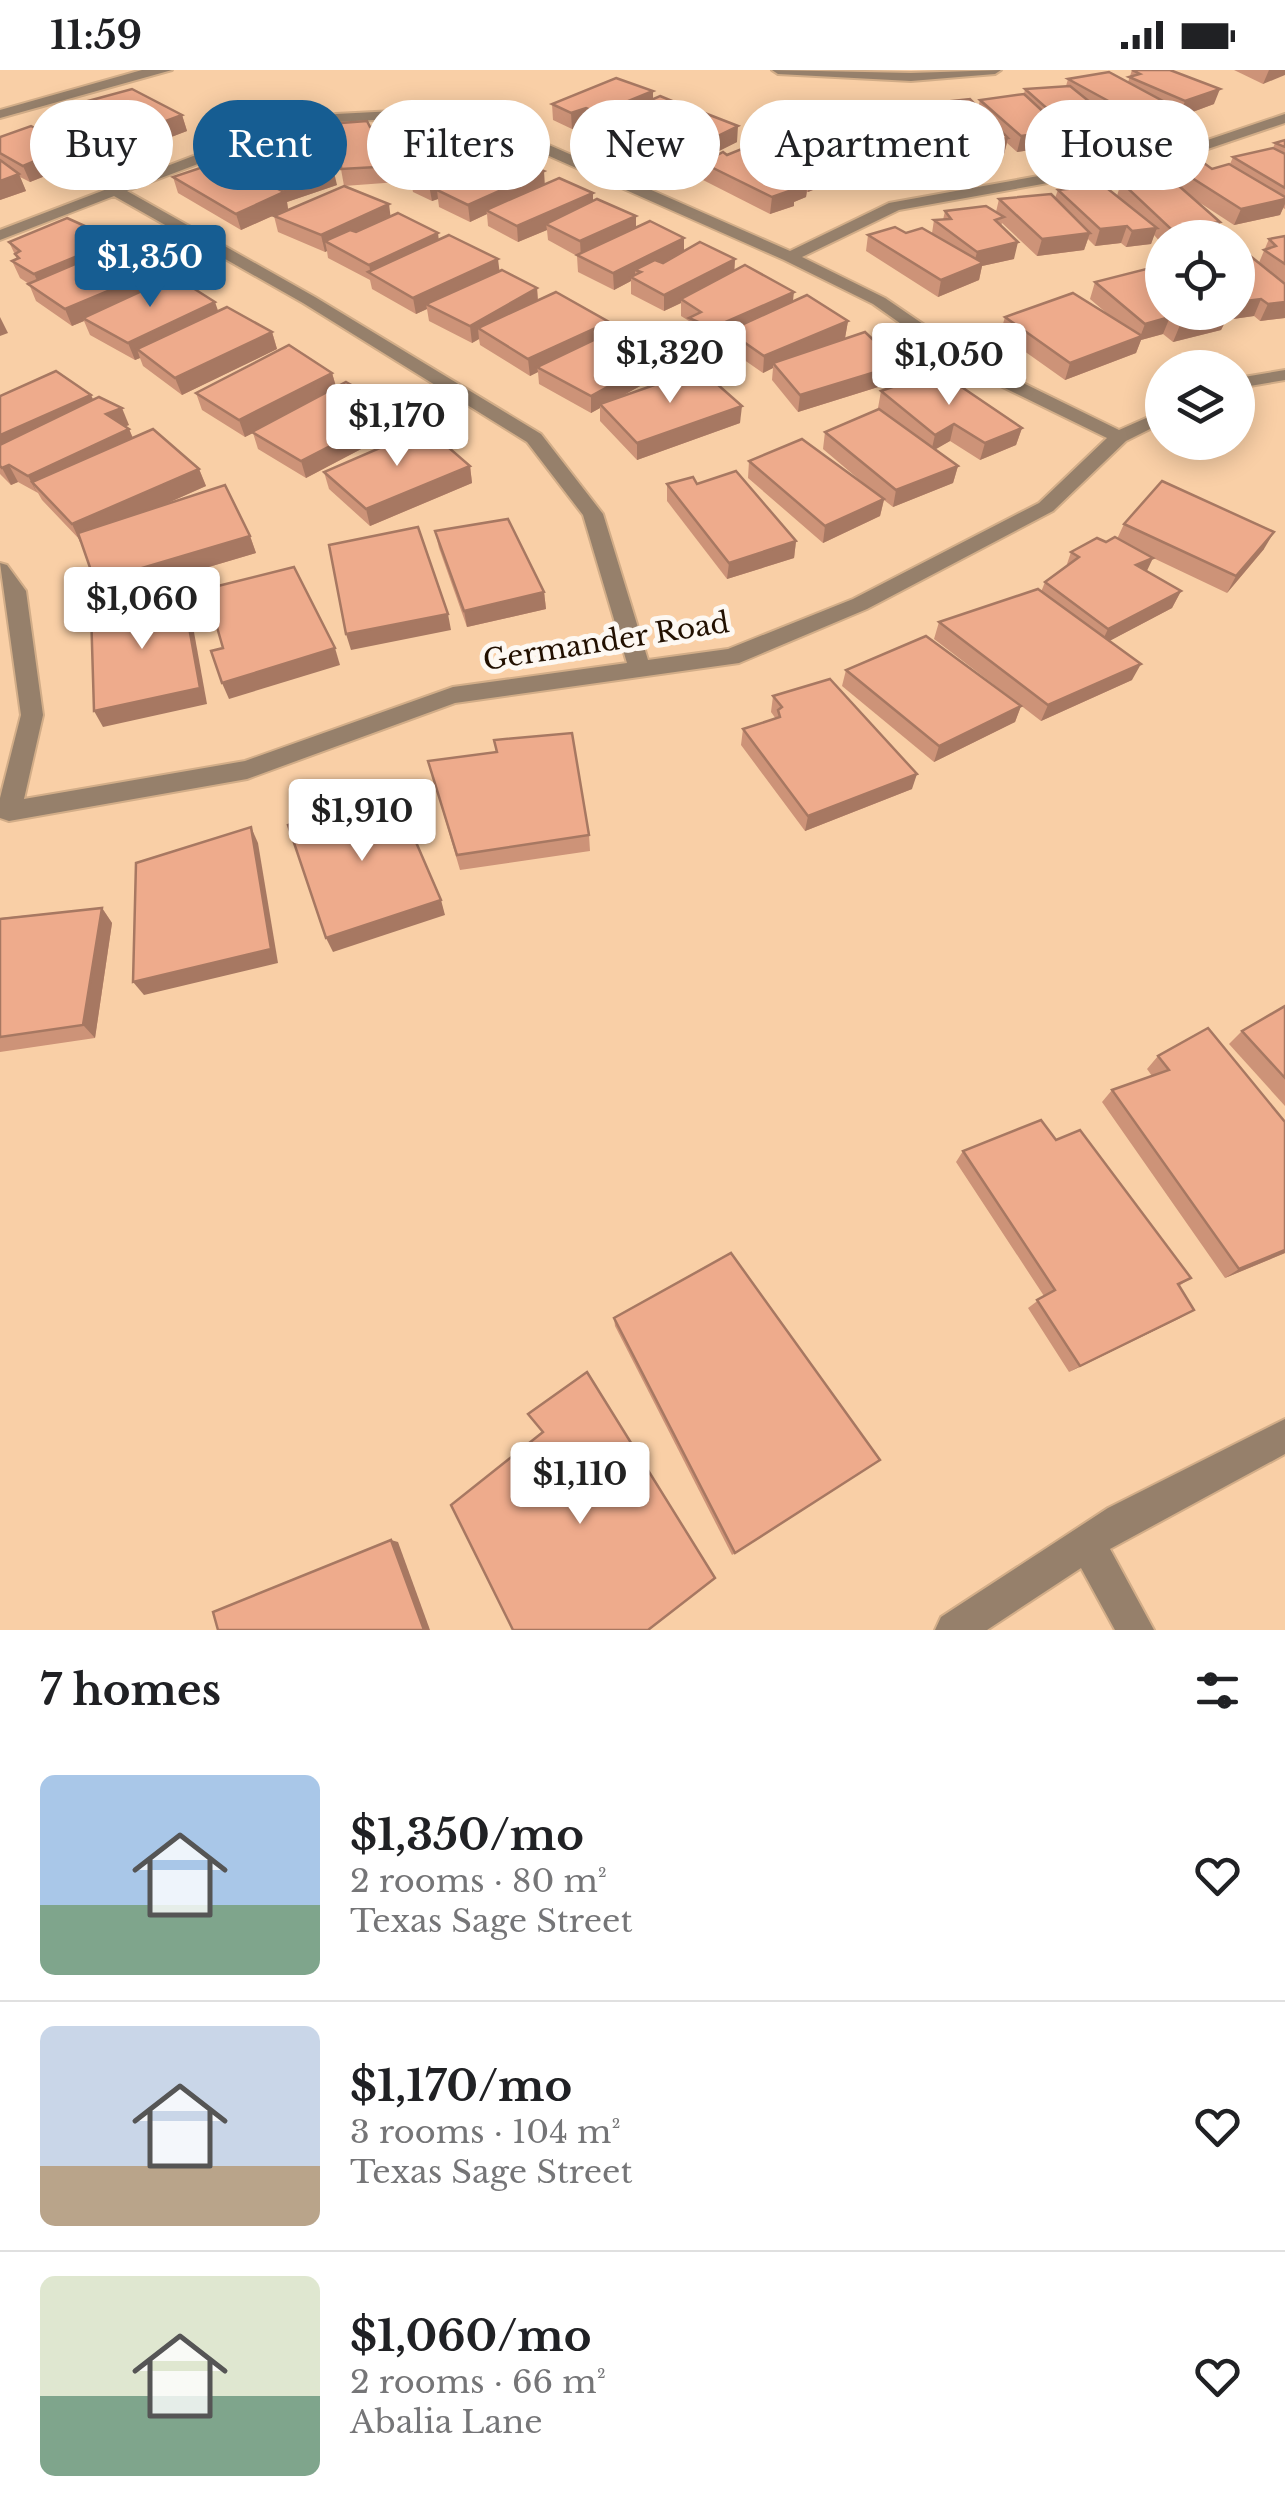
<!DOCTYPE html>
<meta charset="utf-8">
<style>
body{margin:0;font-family:"Libre Baskerville",serif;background:#f2f2f2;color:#202124;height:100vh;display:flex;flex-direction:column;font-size:38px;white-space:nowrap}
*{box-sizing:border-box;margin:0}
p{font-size:32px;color:#757577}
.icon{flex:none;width:55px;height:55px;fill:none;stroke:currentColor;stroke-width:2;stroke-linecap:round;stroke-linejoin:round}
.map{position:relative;height:1560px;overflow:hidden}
.drawer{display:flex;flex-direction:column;background:#fff;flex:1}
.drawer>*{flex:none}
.guide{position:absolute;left:30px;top:30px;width:1225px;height:90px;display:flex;gap:20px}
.buttons{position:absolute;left:1145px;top:150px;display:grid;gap:20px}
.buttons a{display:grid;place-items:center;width:110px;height:110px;border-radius:50%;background:#fff;box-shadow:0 5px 25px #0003;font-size:50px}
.price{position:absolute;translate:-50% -85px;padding:0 22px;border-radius:10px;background:#fff;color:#222;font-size:32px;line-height:65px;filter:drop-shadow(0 2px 5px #0008)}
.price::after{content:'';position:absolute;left:50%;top:60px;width:30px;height:22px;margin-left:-15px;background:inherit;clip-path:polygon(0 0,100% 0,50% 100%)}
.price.selected{background:#165d92;color:#fff}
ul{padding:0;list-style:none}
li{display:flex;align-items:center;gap:30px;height:250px;padding:0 40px}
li+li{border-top:2px solid #e0e0e0}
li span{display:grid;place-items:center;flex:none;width:280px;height:200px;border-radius:15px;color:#555}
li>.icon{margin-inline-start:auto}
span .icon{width:120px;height:120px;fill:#fffc;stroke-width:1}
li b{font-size:42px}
h2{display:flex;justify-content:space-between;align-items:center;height:120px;padding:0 40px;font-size:42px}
.chip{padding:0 35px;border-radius:45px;background:#fff;box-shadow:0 5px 25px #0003;font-size:35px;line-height:90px}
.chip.selected{background:#165d92;color:#fff}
.status{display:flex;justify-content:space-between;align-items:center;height:70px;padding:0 50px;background:#fff;direction:ltr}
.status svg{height:28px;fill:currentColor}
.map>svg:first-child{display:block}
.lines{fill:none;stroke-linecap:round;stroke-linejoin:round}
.minor-casing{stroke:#d2ad88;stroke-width:4}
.tertiary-casing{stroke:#d2ad88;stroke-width:4}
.minor{fill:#96806b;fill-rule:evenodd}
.tertiary{fill:#96806b;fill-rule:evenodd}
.wall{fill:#cd9378}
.shaded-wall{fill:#a77862}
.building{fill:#eeab8c;stroke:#a77862;stroke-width:2.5}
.labels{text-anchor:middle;stroke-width:10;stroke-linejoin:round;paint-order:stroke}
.street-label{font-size:28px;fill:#221000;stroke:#fdf8f2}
</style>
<div class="status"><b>11:59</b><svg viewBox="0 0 49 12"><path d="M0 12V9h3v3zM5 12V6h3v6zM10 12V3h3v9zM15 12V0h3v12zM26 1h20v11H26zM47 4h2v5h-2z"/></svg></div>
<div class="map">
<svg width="1285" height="1560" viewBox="0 0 1285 1560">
<rect width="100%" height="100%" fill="#f9cfa6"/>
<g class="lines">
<defs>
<g id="minor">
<path d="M 414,40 L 501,54 L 790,181 L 889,133 L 1172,82 L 1285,44 L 1285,53 L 1175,90 L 899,140 L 802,187 L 885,228 L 974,289 L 1119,360 L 1162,341 L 1162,353 L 1126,371 L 1053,441 L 867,539 L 739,593 L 455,633 L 247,709 L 9,751 L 0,748 L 0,728 L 21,645 L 0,493 L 7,495 L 26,521 L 43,645 L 24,729 L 245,691 L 453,617 L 627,593 L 583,445 L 527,372 L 303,233 L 114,126 L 0,170 L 0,160 L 235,70 L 336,44 ZM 414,48 L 493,61 L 784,190 L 873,234 L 962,297 L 1107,368 L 1039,433 L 853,529 L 728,579 L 648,590 L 603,444 L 541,364 L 315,227 L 127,121 L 245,76 L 336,52 Z"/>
<polygon points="1285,300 1285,310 1238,318 1238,308"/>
<polygon points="1285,1349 1285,1384 1110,1479 1154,1560 1115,1560 1081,1498 987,1560 935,1560 941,1547 1108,1438"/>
</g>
<g id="tertiary">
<polygon points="142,0 172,0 0,48 0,40"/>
<polygon points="772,0 911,3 1001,0 995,4 911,11 778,4"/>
</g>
</defs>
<use href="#minor" class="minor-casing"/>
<use href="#tertiary" class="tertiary-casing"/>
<use href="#minor" class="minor"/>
<use href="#tertiary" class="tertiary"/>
</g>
<g class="wall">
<polygon points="1132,0 1214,34 1179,47 1170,43 1167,52 1131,62 1110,51 1106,65 1064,74 1060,70 1058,76 1017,82 1007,73 1004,84 966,88 956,76 953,88 938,90 937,94 911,99 902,90 901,99 857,108 846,98 845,107 808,122 807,122 806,127 794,132 794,136 770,144 703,110 703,93 727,85 751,81 752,70 809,68 811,53 821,51 822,47 868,55 871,41 931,49 934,33 978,38 980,30 1024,24 1025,19 1066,16 1068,9 1128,12"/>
<polygon points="1234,0 1285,0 1263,14"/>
<polygon points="653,21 653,29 687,37 687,48 737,72 681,100 642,83 642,76 633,80 604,67 603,57 599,59 587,53 572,59 553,50 552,34"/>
<polygon points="88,31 182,45 187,61 145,77 134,71 137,80 97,97 74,82 78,93 30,112 20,107 26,121 0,130 0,67 49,65 44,51 69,47 92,41"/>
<polygon points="370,57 405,71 398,112 344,116 341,99"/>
<polygon points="1285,70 1285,139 1283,138 1280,145 1234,155 1194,129 1220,152 1214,168 1162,168 1162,174 1154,165 1151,174 1126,177 1121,173 1095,176 1088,169 1084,180 1037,186 1002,153 1001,156 1014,189 982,196 979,210 938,227 866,181 868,165 906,163 932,163 934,150 943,150 945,141 996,142 999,129 1055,128 1058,120 1117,126 1121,112 1135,110 1136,106 1174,112 1178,99 1212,99 1230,94 1233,87 1273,78 1275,73"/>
<polygon points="263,79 315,89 337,115 287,132 288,139 241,160 178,123 173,107 234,98 230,83"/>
<polygon points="407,93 496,95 545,115 593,123 593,131 636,146 636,157 684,168 684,181 735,189 734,201 793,231 848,251 845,268 885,289 891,313 798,342 772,310 773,298 763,303 727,278 728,268 711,275 688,265 689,251 681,246 681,233 664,241 631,224 631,211 614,220 578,202 577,186 548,170 547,160 518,172 488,156 487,144 470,152 439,137 438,129 432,131 413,122"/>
<polygon points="274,146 391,146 499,201 537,218 538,230 609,252 609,263 671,299 620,327 740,353 637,390 600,351 600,338 591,343 539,314 538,302 530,306 480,275 479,269 472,273 429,251 427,239 416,244 372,219 370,210 328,188 327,181 325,182 278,162"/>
<polygon points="1285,166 1285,248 1260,251 1254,246 1226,250 1221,260 1173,272 1163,264 1141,270 1136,283 1065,310 1000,264 1005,247 1110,246 1090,229 1095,212 1162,242 1238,242 1269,169"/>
<polygon points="9,172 118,176 218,241 272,262 277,279 182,325 143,296 140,288 135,290 90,265 84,251 72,256 36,231 29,214 20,208 12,191 17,189"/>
<polygon points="332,303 336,317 401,358 306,408 258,379 253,363 245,367 202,340 196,323"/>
<polygon points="881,321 1022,358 1016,375 980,390 950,371 935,379 958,396 953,413 893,437 884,430 880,446 823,473 748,408 749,391 869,418 823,379 825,362 887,345 878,338"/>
<polygon points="0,326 93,330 129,355 126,356 129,359 133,368 199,399 206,416 161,436 250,466 256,483 104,528 95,512 81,471 42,430 38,423 18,412 11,415 0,404"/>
<polygon points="470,396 472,413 370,456 329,419 324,402"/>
<polygon points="667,414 796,471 794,488 727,509 667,431"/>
<polygon points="1124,454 1264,479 1227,523 1149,486 1153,488 1146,501 1181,521 1172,538 1109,571 1132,610 1041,651 934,569 939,552 1041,522 1045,512 1066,497 1071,482 1117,469"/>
<polygon points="435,461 544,522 546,539 467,557 439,478"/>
<polygon points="846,600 1021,636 1015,652 934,692 842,616"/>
<polygon points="773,626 912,719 805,761 741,675 743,659 776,649 771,642"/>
<polygon points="494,670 589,765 590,781 460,800 428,691 496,682"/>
<polygon points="102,838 112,853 95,968 0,982 0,848"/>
<polygon points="1285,936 1285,1036 1229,974 1242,961"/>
<polygon points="1158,986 1285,1052 1285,1183 1225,1208 1102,1032 1112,1020 1152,1006 1147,999"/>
<polygon points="1056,1070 1191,1208 1179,1216 1180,1248 1069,1302 1028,1238 1044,1226 956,1092 963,1081"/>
<polygon points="614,1248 880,1390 732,1485 615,1256"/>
</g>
<g class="shaded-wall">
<polygon points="1269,0 1285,0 1285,5 1263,14"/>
<polygon points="1220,19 1214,34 1179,47 1185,31"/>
<polygon points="653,21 653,37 603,51 603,57 599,59 599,43"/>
<polygon points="1172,36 1167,52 1131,62 1136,46"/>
<polygon points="687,37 686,53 642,66 642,76 633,80 633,64"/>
<polygon points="586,38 587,53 572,59 571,43"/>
<polygon points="182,45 187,61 145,77 139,61"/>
<polygon points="1111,49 1106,65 1064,74 1069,58"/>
<polygon points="402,55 405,71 398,112 395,96"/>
<polygon points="738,56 737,72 681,100 681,84"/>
<polygon points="1063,60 1058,76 1017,82 1021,66"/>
<polygon points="132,64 137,80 97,97 91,81"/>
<polygon points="1008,68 1004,84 966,88 970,72"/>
<polygon points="956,72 953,88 938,90 937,94 911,99 914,83 936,75"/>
<polygon points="71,76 78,93 30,112 23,96"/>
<polygon points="312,78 316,94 300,82"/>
<polygon points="495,79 496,95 437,120 438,129 432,131 429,115 480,85"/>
<polygon points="904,82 901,99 857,108 860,91"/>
<polygon points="847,91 845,107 808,122 810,106"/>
<polygon points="333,98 337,115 287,132 288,139 241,160 236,144 284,122 282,116"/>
<polygon points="544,101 545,117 486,140 487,144 470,152 468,135"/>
<polygon points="19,104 26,121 0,130 0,111"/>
<polygon points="808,110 806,127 794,132 794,136 770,144 772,127"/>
<polygon points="593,123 593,140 546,154 547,160 518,172 517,156"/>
<polygon points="1285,129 1285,134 1280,145 1234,155 1241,139"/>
<polygon points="389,134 391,150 325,171 327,181 325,182 321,165"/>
<polygon points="636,146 636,163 581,188 580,171"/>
<polygon points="1220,152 1214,168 1169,168 1172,160"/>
<polygon points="1127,156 1121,173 1095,176 1100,159"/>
<polygon points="1157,158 1151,174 1126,177 1132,161"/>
<polygon points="438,163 440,180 371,204 369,195"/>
<polygon points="1090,163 1084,180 1037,186 1042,169"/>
<polygon points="684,168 684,184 641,202 635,200 635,209 631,207 631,211 614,220 613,203"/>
<polygon points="116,170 123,187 42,221 34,204"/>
<polygon points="1018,172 1014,189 982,196 979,210 938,227 941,210 973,197 977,182"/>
<polygon points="498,189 500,205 426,234 427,239 416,244 413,228"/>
<polygon points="735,189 734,206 681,229 681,233 664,241 664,225"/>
<polygon points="163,198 169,215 83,248 84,251 72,256 65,239"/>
<polygon points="537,218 538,235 478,258 479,269 472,273 470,256"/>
<polygon points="794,222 792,239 728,261 728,268 711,275 712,258"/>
<polygon points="1261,229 1254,246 1226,250 1221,260 1173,272 1180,255 1221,242 1238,242 1238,232"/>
<polygon points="215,232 221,249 137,279 140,288 135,290 128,273"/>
<polygon points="1285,232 1285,248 1260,251 1268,234"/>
<polygon points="0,247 8,263 0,266"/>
<polygon points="1170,247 1163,264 1141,270 1136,283 1065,310 1070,293 1140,267 1145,254"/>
<polygon points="848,251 845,268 773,293 773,298 763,303 764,286"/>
<polygon points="609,252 609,269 537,297 538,302 530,306 528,289"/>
<polygon points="272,262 277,279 182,325 175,308"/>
<polygon points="671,282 671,299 602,337 600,334 600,338 591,343 591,326"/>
<polygon points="895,296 891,313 798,342 800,325"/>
<polygon points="332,303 337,320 245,367 239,350"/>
<polygon points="91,325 99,342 0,386 0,365"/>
<polygon points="742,336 740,353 637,390 637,373"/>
<polygon points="122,338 129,355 113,361 106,344"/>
<polygon points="398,341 401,358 306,408 301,391"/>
<polygon points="954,354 950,371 931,382 935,365"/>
<polygon points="1022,358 1016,375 980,390 985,373"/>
<polygon points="129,359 136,376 32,412 37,423 28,406"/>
<polygon points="9,395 18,412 11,415 2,398"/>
<polygon points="470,396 472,413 370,456 366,439"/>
<polygon points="958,396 953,413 893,437 896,420"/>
<polygon points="199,399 206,416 80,472 72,454"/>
<polygon points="884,429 880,446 823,473 825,456"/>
<polygon points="1274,462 1264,479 1227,523 1236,506"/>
<polygon points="250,466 256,483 104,528 95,512"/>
<polygon points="796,471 794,488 727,509 729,493"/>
<polygon points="1153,488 1145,505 1136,495"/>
<polygon points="1181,521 1172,538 1100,576 1108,559"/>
<polygon points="544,522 546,539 467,557 464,541"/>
<polygon points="183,524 190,540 207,634 103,657 94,641"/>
<polygon points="448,544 451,560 351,580 346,564"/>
<polygon points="335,578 340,595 229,629 222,613"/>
<polygon points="1141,594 1132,610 1041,651 1048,635"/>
<polygon points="1021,636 1015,652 934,692 939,676"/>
<polygon points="917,704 912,719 805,761 808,746"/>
<polygon points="251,757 258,773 278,893 144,925 133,912"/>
<polygon points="441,830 445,845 333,882 326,868"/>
<polygon points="102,838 112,853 95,968 83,955"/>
<polygon points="1285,1180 1285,1183 1225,1208 1239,1199"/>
<polygon points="1194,1240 1180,1248 1069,1302 1080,1296"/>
<polygon points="391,1470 398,1472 430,1560 424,1560"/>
</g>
<g class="building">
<polygon points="1132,0 1170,0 1220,19 1185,31 1129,7 1140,4"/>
<polygon points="1109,2 1172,36 1136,46 1068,9"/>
<polygon points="616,8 653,21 599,43 586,38 571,43 552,34"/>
<polygon points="1070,16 1111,49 1069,58 1025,19"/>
<polygon points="132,19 182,45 139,61 88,31"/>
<polygon points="1024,24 1063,60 1021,66 980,30"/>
<polygon points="660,26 687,37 633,64 603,51"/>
<polygon points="970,29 1008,68 970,72 934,33"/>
<polygon points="914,32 956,72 936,75 940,78 914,83 871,41"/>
<polygon points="91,40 132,64 91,81 44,51 61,44 69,47"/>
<polygon points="850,41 904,82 860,91 811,53 826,50 822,47"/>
<polygon points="702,42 738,56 681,84 642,66"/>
<polygon points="367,51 370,57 402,55 395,96 341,99 341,53"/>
<polygon points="31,56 71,76 23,96 0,83 0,67"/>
<polygon points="792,57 847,91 810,106 752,70"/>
<polygon points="464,65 495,79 480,85 491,89 429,115 410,106 422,101 407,93"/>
<polygon points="291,70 312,78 300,82 333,98 282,116 230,83 255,73 263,79"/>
<polygon points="1285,70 1285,77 1275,73"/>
<polygon points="744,78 808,110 791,118 795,119 772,127 703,93 723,82 727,85"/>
<polygon points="1273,78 1285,84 1285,118 1233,87"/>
<polygon points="0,90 19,104 0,111"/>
<polygon points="221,91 284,122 236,144 173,107"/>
<polygon points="1201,91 1212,99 1229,94 1285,127 1285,129 1241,139 1178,99"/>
<polygon points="505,92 518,98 528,95 544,101 468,135 437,120"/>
<polygon points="1163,102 1220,152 1172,160 1121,112 1140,110 1136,106"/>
<polygon points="559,108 593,123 517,156 486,140"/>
<polygon points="1103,115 1157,158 1132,161 1127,156 1100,159 1058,120"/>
<polygon points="344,116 389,134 321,165 274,146"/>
<polygon points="1051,124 1090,163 1042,169 999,129"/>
<polygon points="597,129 636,146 580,171 546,154"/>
<polygon points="986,136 1004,147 995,150 1018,172 977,182 934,150 951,149 945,141"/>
<polygon points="398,143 438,163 369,195 325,171 350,160 356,162"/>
<polygon points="67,148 116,170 34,204 12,191 19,188 15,184 20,181 9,172"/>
<polygon points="650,151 684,168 613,203 577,185"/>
<polygon points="895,157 906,163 922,158 983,193 941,210 868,165"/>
<polygon points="449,165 498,189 413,228 368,202"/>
<polygon points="1285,166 1285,194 1264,180 1276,176 1269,169"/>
<polygon points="700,172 735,189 664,225 631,207 641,202 635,200 655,190 663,193"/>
<polygon points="120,175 163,198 65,239 28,214"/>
<polygon points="1249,185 1285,214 1285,232 1268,234 1261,229 1238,232 1238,186"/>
<polygon points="745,195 794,222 712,258 689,248 701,242 681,229"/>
<polygon points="1162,195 1162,242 1229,243 1180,255 1170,247 1145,254 1095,212"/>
<polygon points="502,200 537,218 470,256 426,234"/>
<polygon points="174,206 215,232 128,273 83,248"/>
<polygon points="556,222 609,252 528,289 478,258"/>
<polygon points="1073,223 1142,266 1070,293 1005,247"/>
<polygon points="807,225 848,251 764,286 728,261"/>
<polygon points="227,237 272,262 175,308 137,279"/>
<polygon points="627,254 671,282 591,326 537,297"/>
<polygon points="865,262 886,282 878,284 895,296 800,325 773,293"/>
<polygon points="289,275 332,303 239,350 196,323"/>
<polygon points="700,299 742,336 637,373 600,334"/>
<polygon points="56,301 91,325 0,365 0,326"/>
<polygon points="938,301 1022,358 985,373 954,354 935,365 881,321"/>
<polygon points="346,312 398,341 301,391 252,362"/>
<polygon points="99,327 122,338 106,344 129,359 28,406 9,395 2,398 0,396 0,375"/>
<polygon points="879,339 958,396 896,420 825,362"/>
<polygon points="426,358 470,396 366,439 324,402"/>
<polygon points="153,359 199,399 72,454 32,412"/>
<polygon points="802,369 884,429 825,456 749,391"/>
<polygon points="736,401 796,471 729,493 667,414 693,407 697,414"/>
<polygon points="1162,411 1274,462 1236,506 1124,454"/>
<polygon points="225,415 250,466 95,512 78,463"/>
<polygon points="508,449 544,522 464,541 435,461"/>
<polygon points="418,457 448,544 346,564 329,475"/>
<polygon points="1115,467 1153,488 1136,495 1181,521 1108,559 1045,512 1079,487 1071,482 1097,468 1106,472"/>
<polygon points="294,497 335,578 222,613 211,581 223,578 206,519"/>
<polygon points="1038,519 1141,594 1048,635 939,552"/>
<polygon points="183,524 200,618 94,641 91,541"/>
<polygon points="926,566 1021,636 939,676 846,600"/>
<polygon points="830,609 917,704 808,746 743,659 780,647 778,640 782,637 773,626"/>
<polygon points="572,663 589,765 457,785 428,691 497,682 494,670"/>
<polygon points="393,719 441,830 326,868 288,755"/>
<polygon points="251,757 271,879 133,912 136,793"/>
<polygon points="102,838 83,955 0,967 0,849"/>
<polygon points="1285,936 1285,1008 1242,961"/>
<polygon points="1208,958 1285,1052 1285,1180 1239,1199 1112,1020 1169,1000 1158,986"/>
<polygon points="1041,1050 1056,1070 1080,1060 1191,1208 1178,1214 1194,1240 1080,1296 1037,1230 1055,1220 963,1081"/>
<polygon points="731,1183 880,1390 735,1483 614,1248"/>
<polygon points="587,1302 715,1508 648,1560 513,1560 451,1435 543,1362 528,1344"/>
<polygon points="391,1470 424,1560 218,1560 213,1542"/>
</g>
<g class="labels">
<g class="street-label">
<text transform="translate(606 571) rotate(-9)" y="10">Germander Road</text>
</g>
</g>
</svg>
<div class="buttons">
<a><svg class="icon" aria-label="locate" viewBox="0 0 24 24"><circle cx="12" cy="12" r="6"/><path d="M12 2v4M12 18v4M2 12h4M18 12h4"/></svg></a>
<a><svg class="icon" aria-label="layers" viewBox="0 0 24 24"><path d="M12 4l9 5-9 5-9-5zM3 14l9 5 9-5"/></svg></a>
</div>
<b class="price selected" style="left:150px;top:240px">$1,350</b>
<b class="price" style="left:670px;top:336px">$1,320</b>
<b class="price" style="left:949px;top:338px">$1,050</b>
<b class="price" style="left:397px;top:399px">$1,170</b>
<b class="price" style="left:142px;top:582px">$1,060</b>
<b class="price" style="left:362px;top:794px">$1,910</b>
<b class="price" style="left:580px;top:1457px">$1,110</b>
<div class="guide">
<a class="chip">Buy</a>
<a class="chip selected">Rent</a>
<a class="chip">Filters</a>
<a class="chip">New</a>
<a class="chip">Apartment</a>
<a class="chip">House</a>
</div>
</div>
<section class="drawer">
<h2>7 homes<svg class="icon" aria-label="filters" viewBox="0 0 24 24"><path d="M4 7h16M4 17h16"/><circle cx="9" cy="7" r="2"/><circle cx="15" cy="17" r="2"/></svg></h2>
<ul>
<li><span style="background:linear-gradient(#a9c7e8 65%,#7fa58c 0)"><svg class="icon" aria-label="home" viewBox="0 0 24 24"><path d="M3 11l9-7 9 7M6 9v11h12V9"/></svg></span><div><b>$1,350/mo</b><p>2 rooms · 80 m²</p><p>Texas Sage Street</p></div><svg class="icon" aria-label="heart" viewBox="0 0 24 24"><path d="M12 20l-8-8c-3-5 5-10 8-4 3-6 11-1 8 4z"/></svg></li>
<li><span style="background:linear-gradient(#c9d6e8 70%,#b9a48a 0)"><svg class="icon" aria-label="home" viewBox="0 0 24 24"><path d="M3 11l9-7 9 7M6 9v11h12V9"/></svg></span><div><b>$1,170/mo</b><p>3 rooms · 104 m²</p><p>Texas Sage Street</p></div><svg class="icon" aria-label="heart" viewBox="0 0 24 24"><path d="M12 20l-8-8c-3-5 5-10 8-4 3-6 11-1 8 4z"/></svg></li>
<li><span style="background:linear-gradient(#dfe7d0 60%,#7fa58c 0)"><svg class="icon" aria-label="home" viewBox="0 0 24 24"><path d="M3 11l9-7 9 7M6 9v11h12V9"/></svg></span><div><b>$1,060/mo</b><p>2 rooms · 66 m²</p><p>Abalia Lane</p></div><svg class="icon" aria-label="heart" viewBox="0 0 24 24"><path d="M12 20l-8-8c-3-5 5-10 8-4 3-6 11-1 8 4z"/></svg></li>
</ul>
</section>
